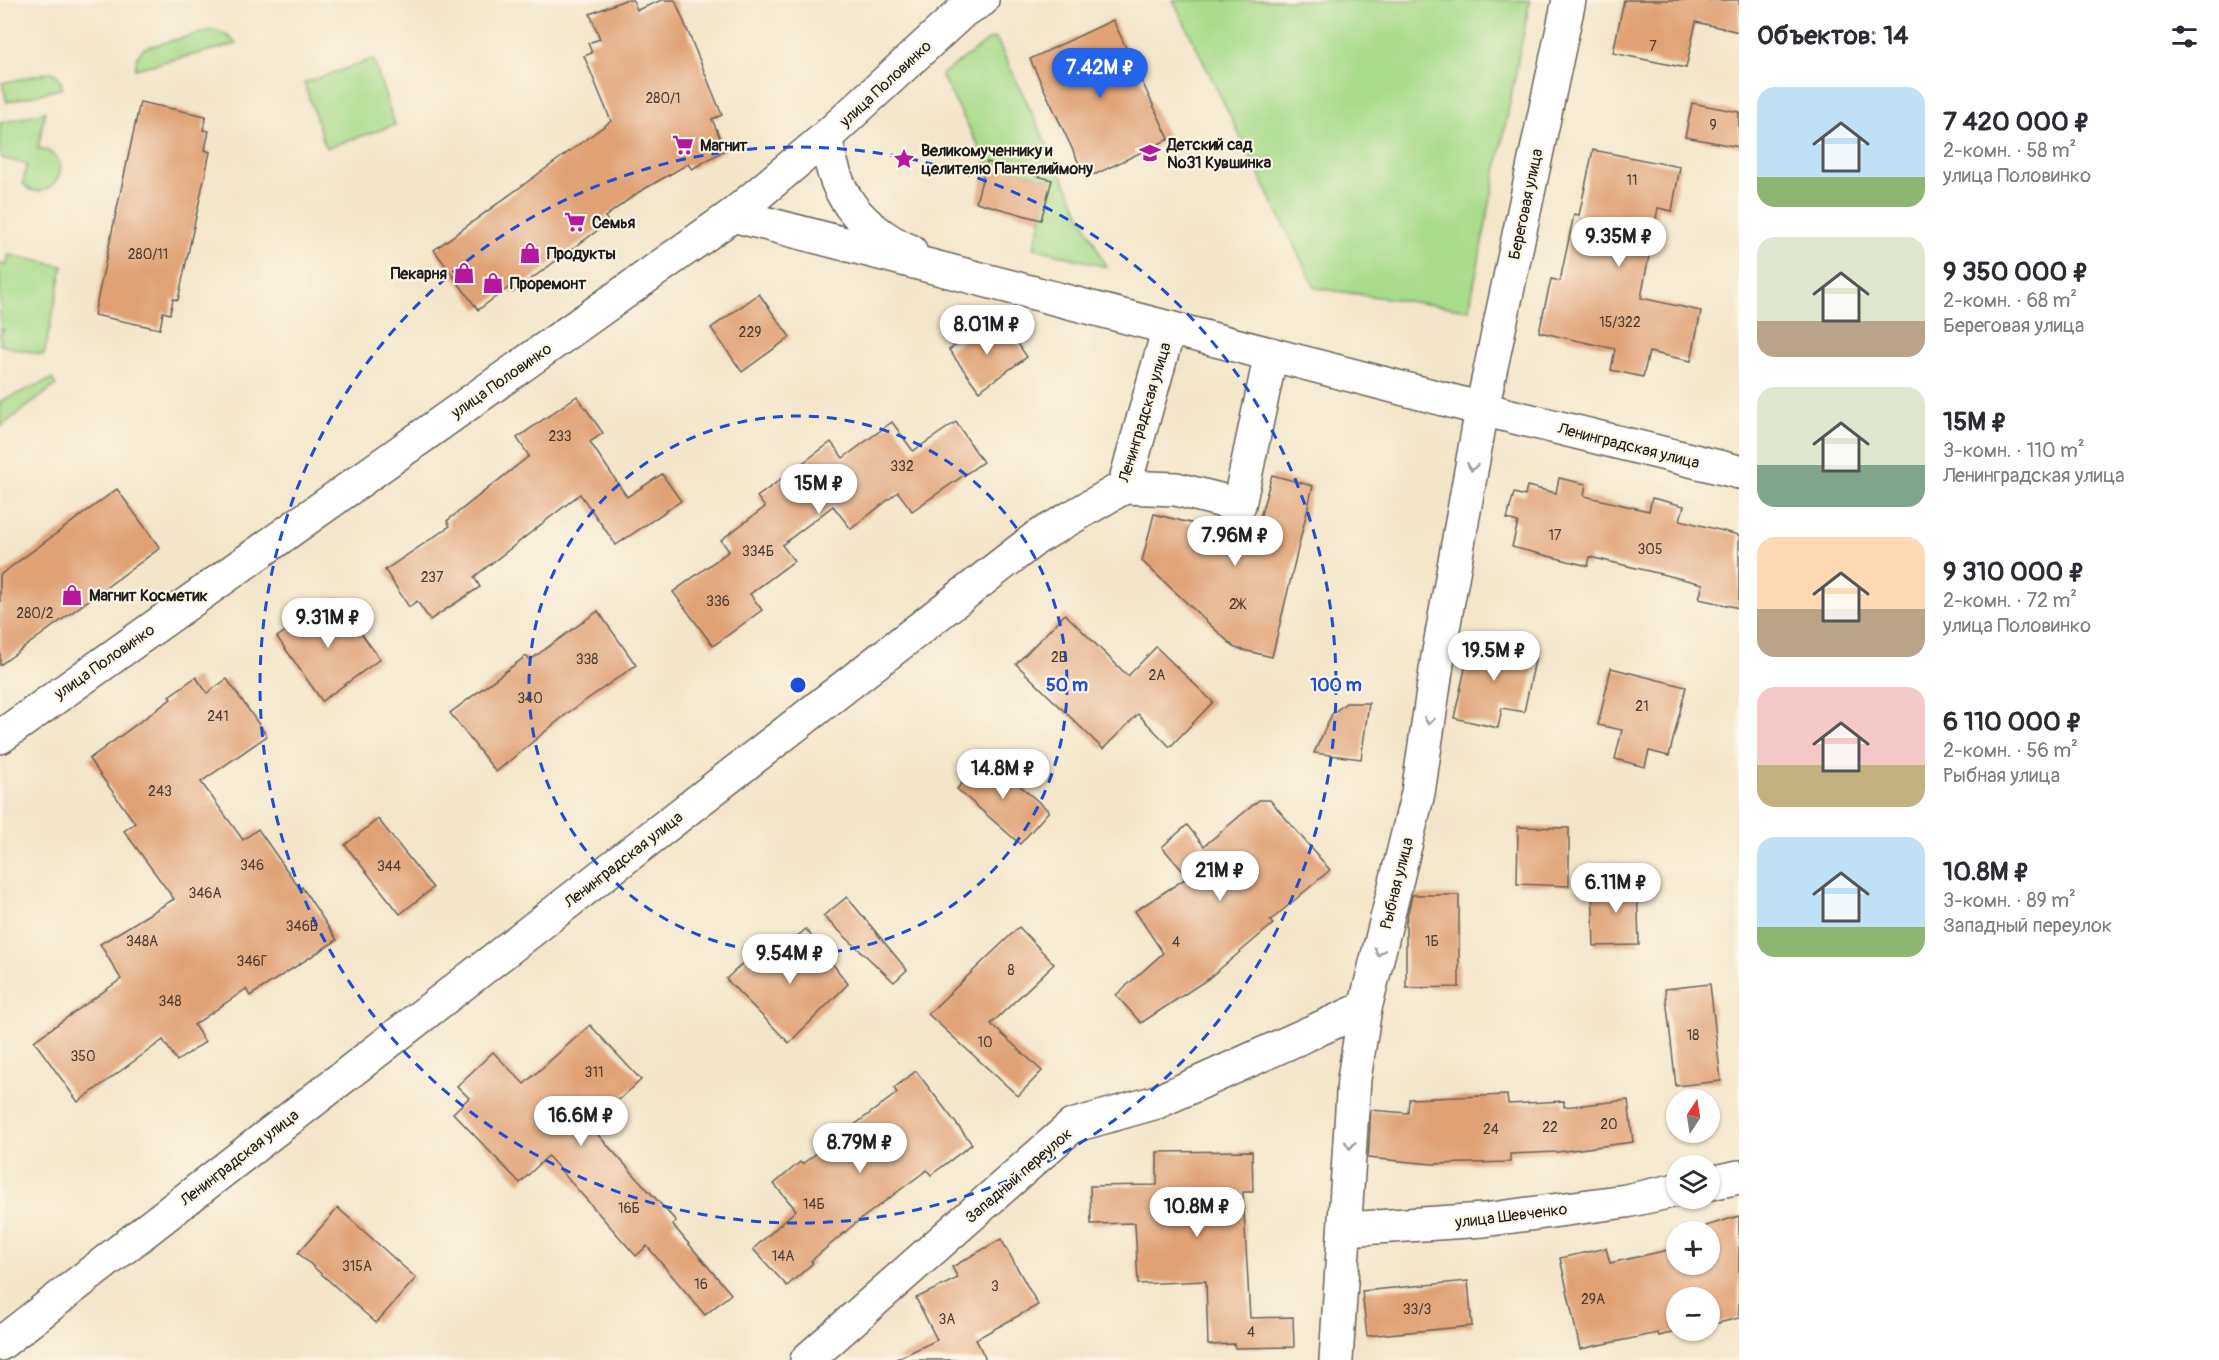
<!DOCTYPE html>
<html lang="ru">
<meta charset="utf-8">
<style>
body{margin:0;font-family:Pangolin,sans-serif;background:#f2f2f3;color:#2b2b33;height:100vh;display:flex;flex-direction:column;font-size:22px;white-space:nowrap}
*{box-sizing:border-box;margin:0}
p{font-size:20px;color:#7c7c81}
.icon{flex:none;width:33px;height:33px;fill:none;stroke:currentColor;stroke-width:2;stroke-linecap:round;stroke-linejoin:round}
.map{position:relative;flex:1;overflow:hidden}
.drawer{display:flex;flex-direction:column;background:#fff;width:480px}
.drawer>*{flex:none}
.needle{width:39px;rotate:12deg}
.fabs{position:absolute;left:1666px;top:1089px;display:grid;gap:12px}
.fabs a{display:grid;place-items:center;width:54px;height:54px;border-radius:50%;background:#fff;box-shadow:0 2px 4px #0004;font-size:30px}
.price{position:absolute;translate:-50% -51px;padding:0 14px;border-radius:21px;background:#fff;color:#222;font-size:20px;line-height:39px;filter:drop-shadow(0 2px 3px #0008)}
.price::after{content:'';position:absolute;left:50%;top:36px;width:18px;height:14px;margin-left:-9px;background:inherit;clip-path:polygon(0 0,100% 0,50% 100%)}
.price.on{background:#2563eb;color:#fff}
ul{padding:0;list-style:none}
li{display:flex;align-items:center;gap:18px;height:150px;padding:0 18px}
li span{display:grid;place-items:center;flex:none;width:168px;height:120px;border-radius:18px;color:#555}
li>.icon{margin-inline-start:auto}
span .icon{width:72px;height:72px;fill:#fffc;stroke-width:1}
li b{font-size:26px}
h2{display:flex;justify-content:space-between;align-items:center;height:72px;padding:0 18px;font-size:26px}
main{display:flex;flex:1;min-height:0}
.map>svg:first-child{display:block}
.green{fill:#a8db8a;stroke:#627c53;stroke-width:1.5}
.building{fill:#e0a174}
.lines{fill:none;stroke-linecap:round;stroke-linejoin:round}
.minor-casing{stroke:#676259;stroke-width:36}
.minor{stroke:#fff;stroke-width:33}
.oneway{stroke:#999}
.ring{fill:none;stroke:#1d4ed8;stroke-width:3;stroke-dasharray:10 8}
.labels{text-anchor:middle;stroke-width:4.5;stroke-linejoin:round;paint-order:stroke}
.number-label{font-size:14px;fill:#4d3d32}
.street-label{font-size:16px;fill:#1c1c1c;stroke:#fcf5e5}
.poi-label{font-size:16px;font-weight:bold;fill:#1c1c1c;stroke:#fcf5e5;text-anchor:start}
.centre{fill:#1d4ed8;stroke:#fcf5e5;stroke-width:3}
.ring-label{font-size:18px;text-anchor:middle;font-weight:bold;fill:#1d4ed8;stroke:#fcf5e5;stroke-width:4.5;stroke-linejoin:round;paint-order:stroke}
</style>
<main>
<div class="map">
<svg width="1739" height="1360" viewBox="0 0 1739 1360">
<rect width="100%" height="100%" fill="#fcf5e5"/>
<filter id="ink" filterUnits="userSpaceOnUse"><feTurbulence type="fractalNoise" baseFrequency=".0167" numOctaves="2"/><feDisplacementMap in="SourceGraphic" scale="12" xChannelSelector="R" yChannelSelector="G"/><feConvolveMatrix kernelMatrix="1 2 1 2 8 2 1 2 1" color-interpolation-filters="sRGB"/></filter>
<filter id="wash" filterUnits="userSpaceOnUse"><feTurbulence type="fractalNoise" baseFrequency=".008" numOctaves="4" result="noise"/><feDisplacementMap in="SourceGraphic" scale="24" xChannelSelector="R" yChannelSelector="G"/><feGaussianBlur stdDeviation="1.35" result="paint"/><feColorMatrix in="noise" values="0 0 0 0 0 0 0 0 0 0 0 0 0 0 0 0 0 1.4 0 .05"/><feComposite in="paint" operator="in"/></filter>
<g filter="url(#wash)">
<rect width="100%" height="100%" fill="#f3e5c9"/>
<g class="green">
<polygon points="1173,0 1530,0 1469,310 1315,288"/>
<polygon points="212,30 224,33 237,44 135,69 137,57 144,48"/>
<polygon points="996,38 1106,267 1034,248 1051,180 987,162 941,75 989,40"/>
<polygon points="373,59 395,125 326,148 304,83"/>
<polygon points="51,72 58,76 63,88 7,102 2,83"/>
<path d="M 45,112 L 38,148 C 42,149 47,150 51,153 C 78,170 40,208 23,183 L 27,164 L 0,158 L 0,123 Z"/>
<polygon points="9,255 63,266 44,355 0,345 0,333 4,330 0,329 0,264 6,265"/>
<polygon points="52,379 56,385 0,427 0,401"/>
</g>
<g id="blocks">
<g class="building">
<polygon points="625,0 633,0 637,10 662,0 675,0 722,115 712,119 725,150 692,169 688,164 639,192 605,217 609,222 512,293 508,288 478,310 434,250 611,121 584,56 592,53 588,43 600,39 590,14"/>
<polygon points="1624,0 1739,0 1739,32 1696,22 1686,68 1613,53"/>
<polygon points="1113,20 1169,139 1096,174 1084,174 1030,59"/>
<polygon points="140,102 206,116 203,130 209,131 205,150 210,152 178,300 173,299 170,314 163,312 160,329 94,315"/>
<polygon points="1692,103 1739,112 1739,147 1685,137"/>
<polygon points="1593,150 1680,167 1672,211 1658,208 1641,298 1701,311 1691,361 1649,352 1643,377 1611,370 1615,349 1539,332 1551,279 1560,281 1574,214 1579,215"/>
<polygon points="987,162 1052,180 1041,220 976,202"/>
<polygon points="759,294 790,337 742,372 711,328"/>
<polygon points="980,328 1012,335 1027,357 979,391 949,350"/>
<polygon points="577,396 603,433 590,442 627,497 662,474 681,501 616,545 580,494 474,577 480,587 430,620 417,601 409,607 385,570 450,526 447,521 529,456 517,438"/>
<polygon points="892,422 913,451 956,422 983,462 912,511 898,492 851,529 833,506 782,545 794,561 750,594 762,610 713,646 673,592 729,551 721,540 765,507 757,497 831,442 843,458"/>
<polygon points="1272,475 1313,486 1272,657 1235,648 1142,561 1154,514 1254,539"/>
<polygon points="1559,478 1586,484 1584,496 1649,511 1652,498 1684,506 1680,520 1739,535 1739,608 1699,599 1703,584 1590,557 1588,566 1512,547 1518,522 1507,519 1514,493 1525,496 1527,486 1556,493"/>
<polygon points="117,489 160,548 0,665 0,575"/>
<polygon points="335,597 380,659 322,701 277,637"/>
<polygon points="598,611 636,665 569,712 496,772 450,713 526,656 530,660"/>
<polygon points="1065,614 1128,676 1156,647 1213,702 1170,747 1138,714 1103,749 1016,664"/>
<polygon points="1472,637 1537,651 1524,712 1502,708 1498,728 1454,718"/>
<polygon points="1611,668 1686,687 1669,756 1649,751 1645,767 1615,759 1622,730 1598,725"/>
<polygon points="196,677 207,693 227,679 267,736 201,782 243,840 258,829 300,889 302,887 337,940 250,996 246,989 194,1025 205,1042 177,1061 163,1040 78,1102 34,1041 121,979 100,944 174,899 124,831 135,823 89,759 171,699 169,696"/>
<polygon points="1346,703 1369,703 1361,759 1314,753 1332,714"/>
<polygon points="986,756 1049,811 1020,844 957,789"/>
<polygon points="1259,800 1270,800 1330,870 1270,921 1273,924 1208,979 1141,1023 1116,995 1163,953 1135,911 1188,877 1162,847 1187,825 1204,846"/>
<polygon points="378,819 433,888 400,914 345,845"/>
<polygon points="1518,827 1569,828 1569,886 1517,884"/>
<polygon points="1637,882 1639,945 1594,946 1592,884"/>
<polygon points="1412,895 1459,895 1459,987 1406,988 1406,922"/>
<polygon points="847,897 907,970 894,982 823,916"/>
<polygon points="1019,927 1054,964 991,1024 1042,1071 1018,1096 928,1014"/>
<polygon points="806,929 848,984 789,1043 726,979 756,951 766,962"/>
<polygon points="1710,984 1721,1081 1676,1086 1665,989"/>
<polygon points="590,1025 641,1080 590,1126 676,1221 672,1224 731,1294 705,1315 647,1246 636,1256 548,1156 520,1183 453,1113 469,1098 457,1086 493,1052 524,1084"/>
<polygon points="916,1071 972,1144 931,1175 927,1170 857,1222 811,1261 813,1263 787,1286 753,1249 796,1210 774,1184 800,1162 802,1164 897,1093 894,1088"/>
<polygon points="1507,1095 1508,1104 1564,1101 1564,1107 1628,1100 1633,1142 1557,1152 1510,1154 1510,1162 1432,1164 1368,1158 1371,1110 1408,1113 1409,1099"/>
<polygon points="1252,1151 1253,1192 1243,1192 1250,1318 1293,1317 1294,1347 1235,1348 1234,1344 1208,1345 1206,1281 1138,1284 1135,1223 1091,1224 1090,1186 1157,1185 1157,1152"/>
<polygon points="338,1208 416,1278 376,1323 298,1253"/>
<polygon points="1739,1216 1739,1318 1710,1325 1710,1298 1677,1298 1677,1330 1684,1330 1659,1336 1658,1333 1580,1349 1560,1258 1606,1248 1610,1263 1677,1248 1677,1264 1710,1264 1710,1232 1707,1232 1706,1226"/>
<polygon points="1001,1239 1038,1305 976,1339 986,1360 894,1360 937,1340 916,1298 958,1278 952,1267"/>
<polygon points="1468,1281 1472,1326 1367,1336 1362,1291"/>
</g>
</g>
</g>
<g filter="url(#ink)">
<use href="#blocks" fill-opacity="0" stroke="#676259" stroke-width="1.5"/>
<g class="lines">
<defs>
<g id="minor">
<path d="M 825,138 C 830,158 834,179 845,197 C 858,220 885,241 910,251"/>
<polyline points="733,215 1482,409 1739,472"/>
<polyline points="1124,487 1176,489 1239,505 1271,354"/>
<polyline points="0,737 733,215 825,138 964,10 982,0"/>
<polyline points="1710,1183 1739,1177"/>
<polyline points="1345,1229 1484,1220 1626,1201 1677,1190"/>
<polyline points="0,1344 1036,538 1124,487 1169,328"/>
<polyline points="807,1360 1072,1126 1157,1102 1365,1008"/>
<polyline points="1336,1360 1354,1079 1365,1008 1418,793 1438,657 1482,409 1569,0"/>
</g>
</defs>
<use href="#minor" class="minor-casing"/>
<use href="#minor" class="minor"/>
</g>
<defs><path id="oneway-chevron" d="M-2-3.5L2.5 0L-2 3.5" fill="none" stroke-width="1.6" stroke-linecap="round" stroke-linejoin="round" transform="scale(1.5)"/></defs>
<g class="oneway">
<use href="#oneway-chevron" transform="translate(1472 467) rotate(100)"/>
<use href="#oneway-chevron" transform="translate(1429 721) rotate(98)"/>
<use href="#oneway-chevron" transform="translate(1379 952) rotate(104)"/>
<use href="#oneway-chevron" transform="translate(1350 1145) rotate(94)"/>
</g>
</g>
<g class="ring">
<circle cx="798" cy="685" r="269"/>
<circle cx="798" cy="685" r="538"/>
</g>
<defs>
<symbol id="supermarket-bare" viewBox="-9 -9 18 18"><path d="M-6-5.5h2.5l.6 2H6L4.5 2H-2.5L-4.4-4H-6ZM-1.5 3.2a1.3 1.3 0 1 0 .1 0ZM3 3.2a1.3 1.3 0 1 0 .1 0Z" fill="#b5179e" stroke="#fcf5e5" stroke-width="2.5" paint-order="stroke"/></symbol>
<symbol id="school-bare" viewBox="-9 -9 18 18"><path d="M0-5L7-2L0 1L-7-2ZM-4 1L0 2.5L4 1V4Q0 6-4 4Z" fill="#b5179e" stroke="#fcf5e5" stroke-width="2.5" paint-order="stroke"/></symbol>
<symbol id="sight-bare" viewBox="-9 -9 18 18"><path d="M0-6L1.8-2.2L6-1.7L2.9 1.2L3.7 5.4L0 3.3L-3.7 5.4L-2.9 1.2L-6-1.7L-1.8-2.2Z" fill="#b5179e" stroke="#fcf5e5" stroke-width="2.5" paint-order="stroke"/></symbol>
<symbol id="shop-bare" viewBox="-9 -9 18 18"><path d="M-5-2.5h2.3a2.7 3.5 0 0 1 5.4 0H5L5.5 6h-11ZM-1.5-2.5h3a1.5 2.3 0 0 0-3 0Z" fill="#b5179e" stroke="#fcf5e5" stroke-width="2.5" paint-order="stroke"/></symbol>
</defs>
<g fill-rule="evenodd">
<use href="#supermarket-bare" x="668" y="130" width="30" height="30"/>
<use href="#school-bare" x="1135" y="138" width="30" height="30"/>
<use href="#sight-bare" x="889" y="144" width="30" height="30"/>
<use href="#supermarket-bare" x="560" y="207" width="30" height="30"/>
<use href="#shop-bare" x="515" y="238" width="30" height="30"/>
<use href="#shop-bare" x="449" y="258" width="30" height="30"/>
<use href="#shop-bare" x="478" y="268" width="30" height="30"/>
<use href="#shop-bare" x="57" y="580" width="30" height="30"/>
</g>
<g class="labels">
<g class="number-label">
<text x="1653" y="51">7</text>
<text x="663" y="103">280/1</text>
<text x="1713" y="130">9</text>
<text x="1632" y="185">11</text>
<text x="148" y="259">280/11</text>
<text x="1620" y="327">15/322</text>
<text x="750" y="337">229</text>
<text x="560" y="441">233</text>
<text x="902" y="471">332</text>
<text x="1555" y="540">17</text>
<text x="1650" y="554">305</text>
<text x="758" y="556">334Б</text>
<text x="432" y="582">237</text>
<text x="718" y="606">336</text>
<text x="1237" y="609">2Ж</text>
<text x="35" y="618">280/2</text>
<text x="1059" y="662">2Б</text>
<text x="587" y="664">338</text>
<text x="1157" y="680">2А</text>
<text x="530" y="703">340</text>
<text x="1642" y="711">21</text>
<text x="218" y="721">241</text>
<text x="160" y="796">243</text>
<text x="252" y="870">346</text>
<text x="389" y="871">344</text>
<text x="205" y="898">346А</text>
<text x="302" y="931">346Б</text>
<text x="142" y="946">348А</text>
<text x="1432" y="946">1Б</text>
<text x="1176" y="947">4</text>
<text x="252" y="966">346Г</text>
<text x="1011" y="975">8</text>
<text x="170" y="1006">348</text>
<text x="1693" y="1040">18</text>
<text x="985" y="1047">10</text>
<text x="83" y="1061">350</text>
<text x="594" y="1077">311</text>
<text x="1609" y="1129">20</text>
<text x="1550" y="1132">22</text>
<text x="1491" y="1134">24</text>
<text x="814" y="1209">14Б</text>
<text x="629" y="1213">16Б</text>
<text x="783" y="1261">14А</text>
<text x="357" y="1271">315А</text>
<text x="701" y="1289">16</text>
<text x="995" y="1291">3</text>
<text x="1593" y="1304">29А</text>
<text x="1417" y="1314">33/3</text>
<text x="947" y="1324">3А</text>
<text x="1251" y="1337">4</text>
</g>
<g class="street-label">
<text transform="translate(885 83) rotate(-43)" y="6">улица Половинко</text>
<text transform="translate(1525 204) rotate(-78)" y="6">Береговая улица</text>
<text transform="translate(501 380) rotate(-35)" y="6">улица Половинко</text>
<text transform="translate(1144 412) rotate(-73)" y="6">Ленинградская улица</text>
<text transform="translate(1629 445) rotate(14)" y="6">Ленинградская улица</text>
<text transform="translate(104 661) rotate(-35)" y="6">улица Половинко</text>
<text transform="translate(623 859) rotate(-38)" y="6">Ленинградская улица</text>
<text transform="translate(1396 883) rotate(-76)" y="6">Рыбная улица</text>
<text transform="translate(239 1157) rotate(-38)" y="6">Ленинградская улица</text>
<text transform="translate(1018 1175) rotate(-41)" y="6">Западный переулок</text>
<text transform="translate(1511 1215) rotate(-7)" y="6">улица Шевченко</text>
</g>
<g class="poi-label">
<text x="1167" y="150">Детский сад<tspan x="1167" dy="18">№31 Кувшинка</tspan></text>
<text x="700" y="151">Магнит</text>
<text x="921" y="156">Великомученнику и<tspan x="921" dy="18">целителю Пантелиймону</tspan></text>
<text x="592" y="228">Семья</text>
<text x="547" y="259">Продукты</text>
<text x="447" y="279" text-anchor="end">Пекарня</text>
<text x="510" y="289">Проремонт</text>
<text x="89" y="601">Магнит Косметик</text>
</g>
</g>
<circle cx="798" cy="685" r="9" class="centre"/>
<g class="ring-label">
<text x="1067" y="691">50 m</text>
<text x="1336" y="691">100 m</text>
</g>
</svg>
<div class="fabs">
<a><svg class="needle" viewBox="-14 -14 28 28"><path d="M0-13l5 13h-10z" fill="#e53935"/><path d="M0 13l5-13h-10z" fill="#7c7c81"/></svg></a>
<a><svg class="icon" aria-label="layers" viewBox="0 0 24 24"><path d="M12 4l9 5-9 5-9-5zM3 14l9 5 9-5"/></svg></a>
<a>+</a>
<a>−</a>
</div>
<b class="price on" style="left:1100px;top:99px">7.42M ₽</b>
<b class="price" style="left:1619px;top:268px">9.35M ₽</b>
<b class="price" style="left:987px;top:356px">8.01M ₽</b>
<b class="price" style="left:819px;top:515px">15M ₽</b>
<b class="price" style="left:1235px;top:567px">7.96M ₽</b>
<b class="price" style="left:328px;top:649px">9.31M ₽</b>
<b class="price" style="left:1494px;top:682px">19.5M ₽</b>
<b class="price" style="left:1003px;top:800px">14.8M ₽</b>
<b class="price" style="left:1220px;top:902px">21M ₽</b>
<b class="price" style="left:1616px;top:914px">6.11M ₽</b>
<b class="price" style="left:790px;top:985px">9.54M ₽</b>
<b class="price" style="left:581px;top:1147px">16.6M ₽</b>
<b class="price" style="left:860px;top:1174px">8.79M ₽</b>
<b class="price" style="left:1197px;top:1238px">10.8M ₽</b>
</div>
<section class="drawer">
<h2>Объектов: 14<svg class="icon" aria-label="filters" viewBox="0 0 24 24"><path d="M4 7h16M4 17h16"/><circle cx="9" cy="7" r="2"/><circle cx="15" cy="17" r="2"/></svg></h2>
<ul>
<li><span style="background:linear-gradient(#bfe0f5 75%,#8fb573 0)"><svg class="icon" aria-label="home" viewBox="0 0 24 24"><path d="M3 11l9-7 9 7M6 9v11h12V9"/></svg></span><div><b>7 420 000 ₽</b><p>2-комн. · 58 m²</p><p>улица Половинко</p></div></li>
<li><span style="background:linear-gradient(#dfe7d0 70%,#b9a48a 0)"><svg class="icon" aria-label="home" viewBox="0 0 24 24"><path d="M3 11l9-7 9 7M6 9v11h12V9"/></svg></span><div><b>9 350 000 ₽</b><p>2-комн. · 68 m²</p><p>Береговая улица</p></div></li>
<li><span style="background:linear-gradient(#dfe7d0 65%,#7fa58c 0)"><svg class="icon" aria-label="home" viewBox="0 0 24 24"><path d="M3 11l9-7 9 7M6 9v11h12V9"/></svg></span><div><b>15M ₽</b><p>3-комн. · 110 m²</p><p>Ленинградская улица</p></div></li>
<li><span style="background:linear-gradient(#ffd9b3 60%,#b9a48a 0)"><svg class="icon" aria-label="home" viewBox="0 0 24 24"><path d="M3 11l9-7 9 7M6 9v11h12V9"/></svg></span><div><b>9 310 000 ₽</b><p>2-комн. · 72 m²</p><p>улица Половинко</p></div></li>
<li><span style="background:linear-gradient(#f6c9c9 65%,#c2b280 0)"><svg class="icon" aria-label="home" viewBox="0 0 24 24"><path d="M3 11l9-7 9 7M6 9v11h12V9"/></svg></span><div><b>6 110 000 ₽</b><p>2-комн. · 56 m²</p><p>Рыбная улица</p></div></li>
<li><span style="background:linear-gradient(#bfe0f5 75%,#8fb573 0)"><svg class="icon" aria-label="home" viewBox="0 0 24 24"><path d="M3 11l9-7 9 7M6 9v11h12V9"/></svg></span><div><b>10.8M ₽</b><p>3-комн. · 89 m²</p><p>Западный переулок</p></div></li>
</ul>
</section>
</main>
